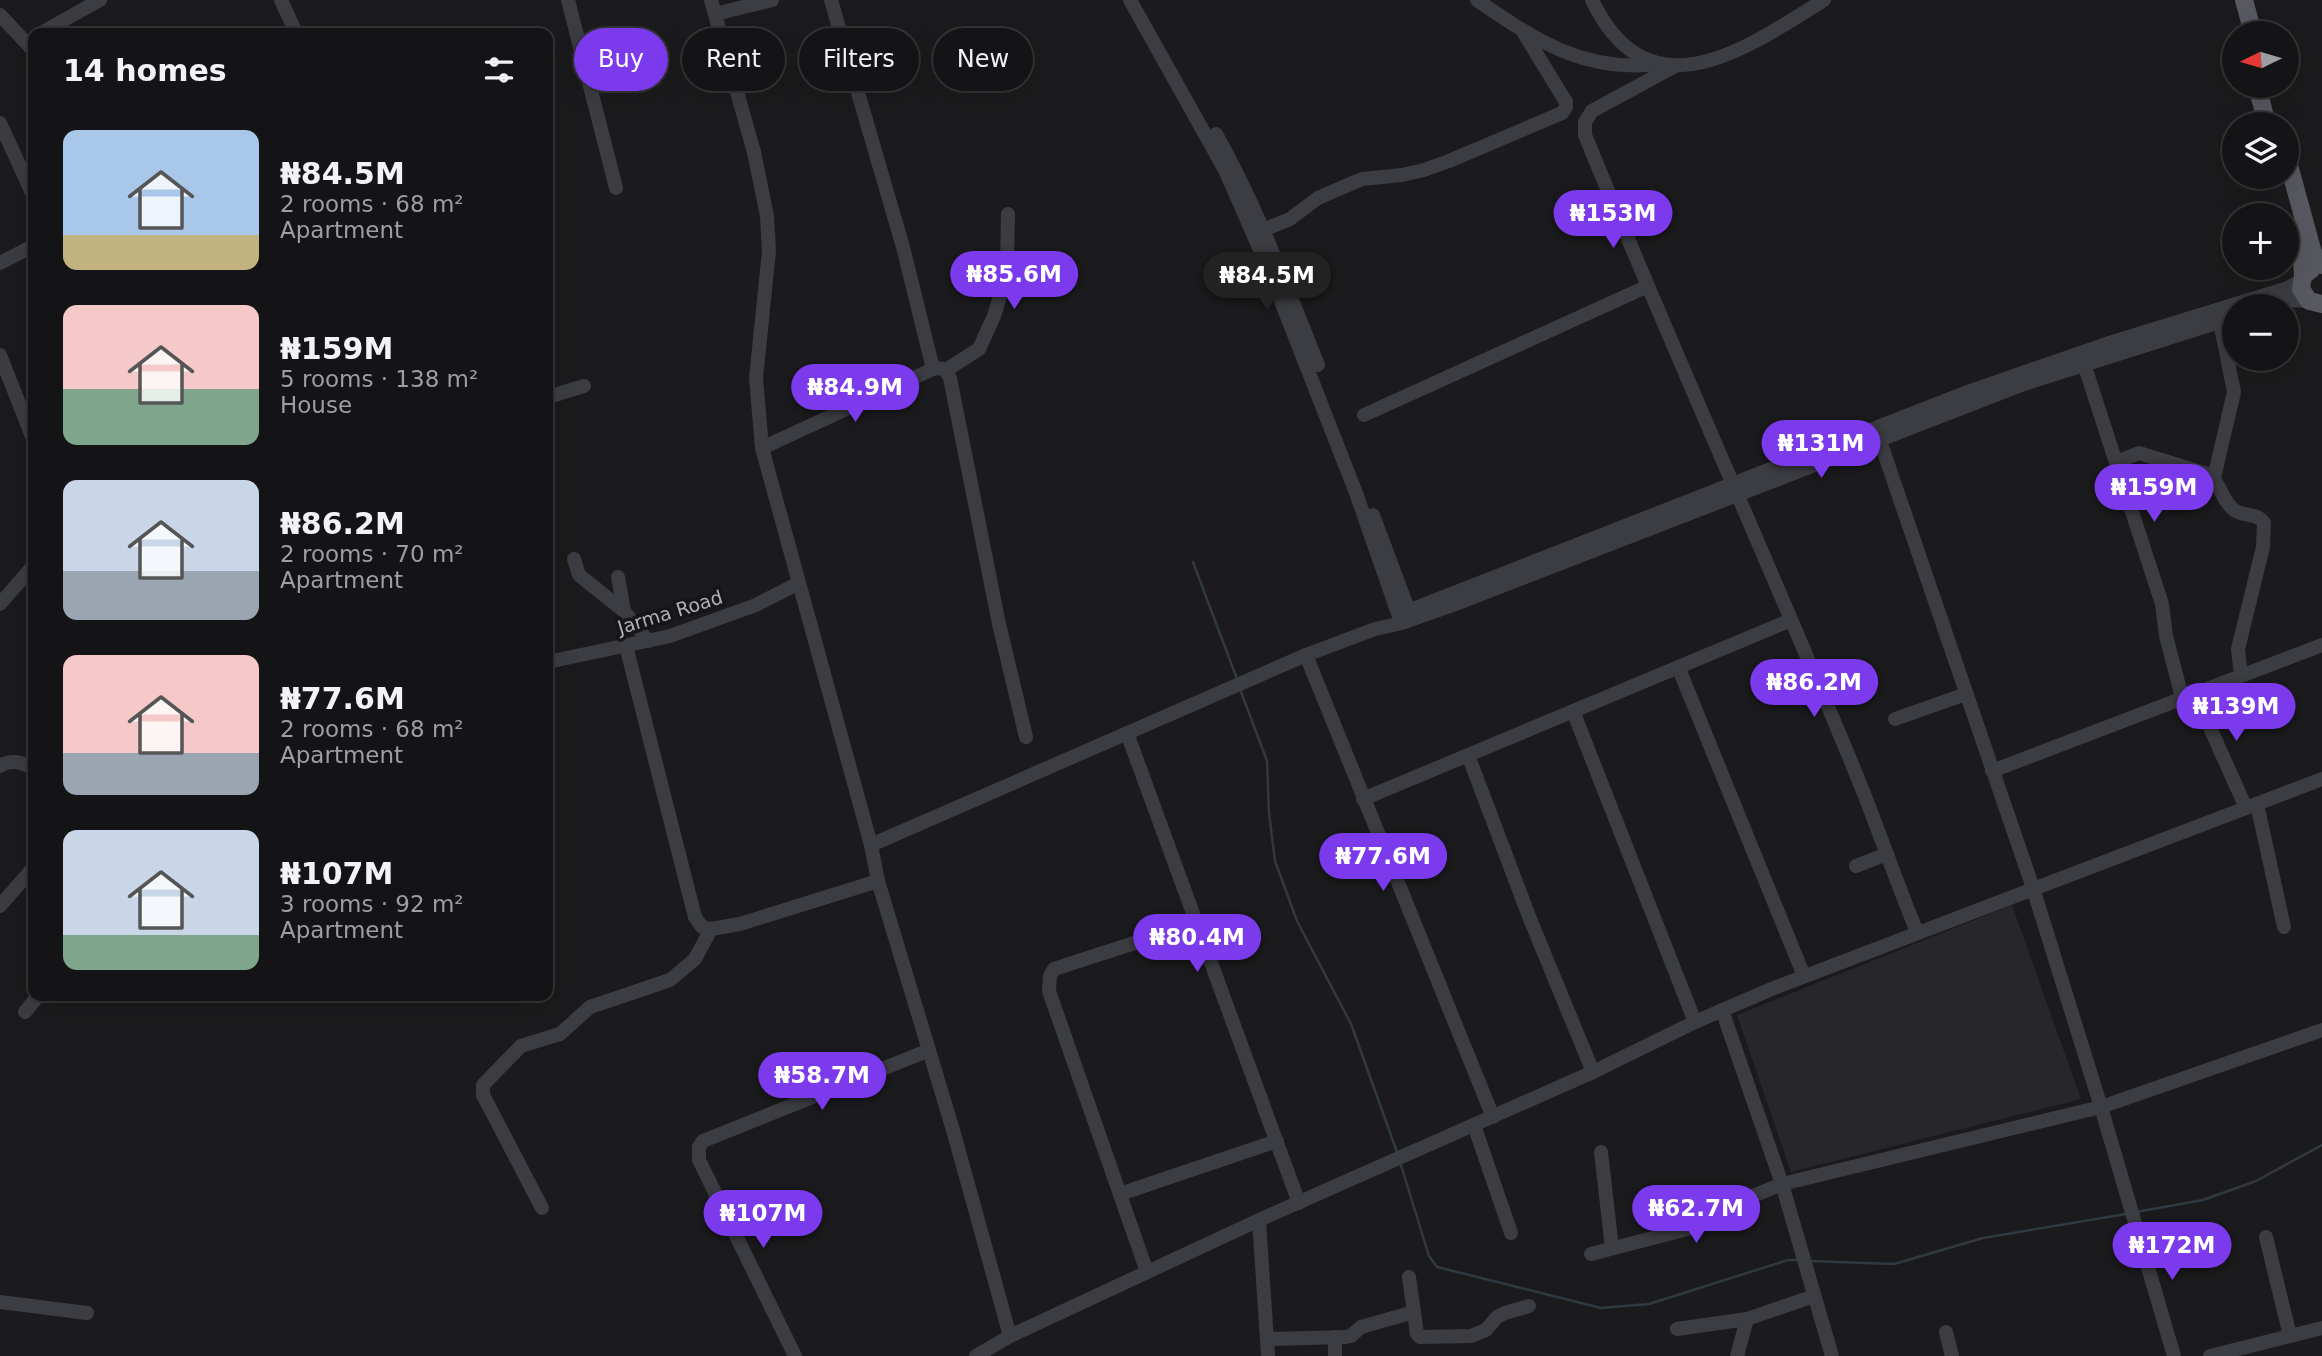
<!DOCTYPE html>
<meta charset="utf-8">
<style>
body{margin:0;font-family:"DejaVu Sans",sans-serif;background:#212123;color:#f1f3f6;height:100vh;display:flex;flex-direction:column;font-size:26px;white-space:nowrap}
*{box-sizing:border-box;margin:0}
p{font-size:23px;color:#9d9ea1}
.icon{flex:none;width:38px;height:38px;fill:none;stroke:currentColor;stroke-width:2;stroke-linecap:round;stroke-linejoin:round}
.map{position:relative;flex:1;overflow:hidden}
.sheet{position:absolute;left:28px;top:28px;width:525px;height:973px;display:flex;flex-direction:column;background:#141416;border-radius:14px;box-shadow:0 7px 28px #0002,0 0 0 2px #333335}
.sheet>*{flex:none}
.banner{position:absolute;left:574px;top:28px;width:665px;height:63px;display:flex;gap:14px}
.needle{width:46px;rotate:265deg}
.fabs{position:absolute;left:2222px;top:21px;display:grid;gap:14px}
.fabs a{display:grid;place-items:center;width:77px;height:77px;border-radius:50%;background:#141416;box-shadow:0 7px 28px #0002,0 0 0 2px #333335;font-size:35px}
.price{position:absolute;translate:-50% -60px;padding:0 16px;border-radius:24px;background:#7c3aed;color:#fff;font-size:23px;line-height:46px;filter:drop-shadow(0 2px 4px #0008)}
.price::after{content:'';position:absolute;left:50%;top:42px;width:21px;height:16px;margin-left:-10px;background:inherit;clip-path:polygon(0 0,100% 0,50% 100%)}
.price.selected{background:#222;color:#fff}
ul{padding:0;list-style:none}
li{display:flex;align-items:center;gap:21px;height:175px;padding:0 35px}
li span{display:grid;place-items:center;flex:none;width:196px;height:140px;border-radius:14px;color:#555}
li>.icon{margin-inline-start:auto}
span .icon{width:84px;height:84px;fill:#fffc;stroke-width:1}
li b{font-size:30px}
h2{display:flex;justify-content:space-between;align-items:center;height:84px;padding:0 35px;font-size:30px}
.pill{padding:0 24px;border-radius:32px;background:#141416;box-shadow:0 7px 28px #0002,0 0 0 2px #333335;font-size:24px;line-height:63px}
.pill.selected{background:#7c3aed;color:#fff}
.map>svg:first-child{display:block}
.built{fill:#27272a}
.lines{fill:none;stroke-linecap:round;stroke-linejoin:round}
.stream{stroke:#313940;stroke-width:2.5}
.minor{stroke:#3c3d42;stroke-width:14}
.major{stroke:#585960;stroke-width:18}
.labels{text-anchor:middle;stroke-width:7;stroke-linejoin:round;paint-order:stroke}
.street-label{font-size:19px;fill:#aeb1bb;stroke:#161618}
</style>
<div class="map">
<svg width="2322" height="1356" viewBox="0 0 2322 1356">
<rect width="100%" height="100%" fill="#1b1b1d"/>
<polygon class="built" points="2012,905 2081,1099 1791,1172 1737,1015"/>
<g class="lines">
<g class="stream">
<polyline points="1193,562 1237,679"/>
<polyline points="1240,689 1267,761 1269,813 1275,861 1297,921 1351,1024 1397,1152"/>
<polyline points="1400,1162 1429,1256 1437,1267 1601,1308 1649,1304 1788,1260 1800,1260"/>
<polyline points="2136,1212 2203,1200 2256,1181 2322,1145"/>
<polyline points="1810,1261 1894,1264 1983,1238 2126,1214"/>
</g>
<g class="minor">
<polyline points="281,0 296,33"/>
<polyline points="568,0 616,188"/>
<polyline points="711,0 754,152 767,216 769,251 756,378 762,448 871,845 878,881 953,1130 1010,1336"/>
<polyline points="831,0 903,247 933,369"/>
<polyline points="1130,0 1225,170 1268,268 1356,493 1401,622"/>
<path d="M 1477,0 C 1535,40 1584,73 1658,64"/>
<path d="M 1592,0 C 1649,119 1747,48 1824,0"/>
<polyline points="715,14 772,0"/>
<polyline points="0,15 33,50"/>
<polyline points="41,33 100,0"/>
<path d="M 1675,66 L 1592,111 L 1585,122 L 1585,135 C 1671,346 1765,554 1852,764 C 1875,819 1894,876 1917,932"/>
<polyline points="0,123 33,195"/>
<path d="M 1216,134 C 1257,207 1287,287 1318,365"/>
<polyline points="1263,230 1290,219 1318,198 1362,179 1402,175 1424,170 1449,161 1562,113 1566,107 1566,102 1522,30"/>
<polyline points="0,263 33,246"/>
<polyline points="2271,306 2292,300 2309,301"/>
<polyline points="0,355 33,439"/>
<polyline points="2084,364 2162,604 2166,636 2182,697"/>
<polyline points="946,370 979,349 994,316 1002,290 1007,264 1008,214"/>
<polyline points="548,397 584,386"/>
<polyline points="1364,415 1646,287"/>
<polyline points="1879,438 2033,888 2101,1107 2174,1356"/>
<path d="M 762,448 L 933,369 C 943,367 946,369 950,378 L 999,624 L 1026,737"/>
<path d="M 2116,462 L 2139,453 L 2207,474 C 2221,482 2221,500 2234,510 C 2244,517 2256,512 2264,523 L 2263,547 L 2238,649 L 2241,675"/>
<polyline points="2214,478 2234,392 2220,322"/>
<polyline points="1373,515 1411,617"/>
<polyline points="574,559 579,575 624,611 648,641"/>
<polyline points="618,577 624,611"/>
<polyline points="0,604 33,566"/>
<polyline points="1400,614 1970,391 2106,344 2288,288 2302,280"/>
<polyline points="626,646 695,917 702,927 711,929 740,924 878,881"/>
<polyline points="1306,655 1493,1117"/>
<polyline points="548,662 670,636 756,605 799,583"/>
<polyline points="1679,669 1804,976"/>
<polyline points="2194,692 2246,808"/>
<polyline points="1573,711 1695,1022"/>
<polyline points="1895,719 1966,694"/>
<polyline points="1127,733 1299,1203"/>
<polyline points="1468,755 1530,919 1593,1072"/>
<path d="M 0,766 C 10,759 24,762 33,769"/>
<polyline points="1992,771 2322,645"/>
<polyline points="1363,799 1791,620"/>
<polyline points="2257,804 2284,927"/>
<polyline points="871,845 1306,655 1375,629 1402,623 1453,605 2024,384 2235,317"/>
<polyline points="1856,866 1887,854"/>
<polyline points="0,906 33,868"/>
<polyline points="1722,1010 1782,1184 1832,1356"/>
<polyline points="25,1012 38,996"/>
<polyline points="1474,1125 1511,1233"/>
<polyline points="1601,1152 1612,1248"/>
<polyline points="1120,1194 1277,1141"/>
<polyline points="542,1208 483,1095 483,1085 521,1046 560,1034 590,1007 670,980 695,959 711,929"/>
<polyline points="1259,1220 1268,1356"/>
<polyline points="2266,1237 2290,1336"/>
<polyline points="1591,1254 1699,1226 1733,1209 1748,1198 1782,1184 2101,1107 2322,1030"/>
<polyline points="1147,1272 1049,991 1050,976 1054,969 1196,923"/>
<polyline points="1409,1277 1417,1334 1420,1337 1471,1336 1486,1330 1497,1317 1505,1313 1529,1306"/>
<polyline points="0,1302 87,1313"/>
<polyline points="1677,1329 1747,1319 1814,1296"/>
<polyline points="1946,1332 1952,1356"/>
<polyline points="1335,1337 1335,1356"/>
<polyline points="1267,1339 1346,1337 1351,1336 1361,1327 1414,1312"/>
<polyline points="795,1356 699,1160 699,1147 703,1141 927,1051"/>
<polyline points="976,1356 1010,1336 1259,1220 1593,1072 1695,1022 1774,988 2322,779"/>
<polyline points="1737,1356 1747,1319"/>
<polyline points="2210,1356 2322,1328"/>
</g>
<g class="major">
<polyline points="2244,0 2253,33"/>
<polyline points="2257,86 2267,124"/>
<polyline points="2287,158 2313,253 2322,265"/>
<polyline points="2296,234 2302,257 2303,276"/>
<polyline points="2312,269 2303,276 2301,289 2309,301 2322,304"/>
</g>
</g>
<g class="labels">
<g class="street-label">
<text transform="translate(670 612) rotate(-17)" y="7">Jarma Road</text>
</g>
</g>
</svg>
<div class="fabs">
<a><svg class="needle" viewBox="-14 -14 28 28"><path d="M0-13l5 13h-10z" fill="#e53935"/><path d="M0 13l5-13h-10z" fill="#9d9ea1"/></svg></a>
<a><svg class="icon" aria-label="layers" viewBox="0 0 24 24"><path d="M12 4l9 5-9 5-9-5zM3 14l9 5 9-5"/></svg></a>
<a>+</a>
<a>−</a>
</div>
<b class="price" style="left:1613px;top:250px">₦153M</b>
<b class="price" style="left:1014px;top:311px">₦85.6M</b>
<b class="price selected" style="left:1267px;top:312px">₦84.5M</b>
<b class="price" style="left:855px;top:424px">₦84.9M</b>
<b class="price" style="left:1821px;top:480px">₦131M</b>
<b class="price" style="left:2154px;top:524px">₦159M</b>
<b class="price" style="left:1814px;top:719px">₦86.2M</b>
<b class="price" style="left:2236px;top:743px">₦139M</b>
<b class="price" style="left:1383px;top:893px">₦77.6M</b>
<b class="price" style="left:1197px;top:974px">₦80.4M</b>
<b class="price" style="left:822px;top:1112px">₦58.7M</b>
<b class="price" style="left:1696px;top:1245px">₦62.7M</b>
<b class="price" style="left:763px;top:1250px">₦107M</b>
<b class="price" style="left:2172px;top:1282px">₦172M</b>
<div class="banner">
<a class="pill selected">Buy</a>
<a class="pill">Rent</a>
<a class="pill">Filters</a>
<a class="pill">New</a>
</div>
<section class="sheet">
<h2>14 homes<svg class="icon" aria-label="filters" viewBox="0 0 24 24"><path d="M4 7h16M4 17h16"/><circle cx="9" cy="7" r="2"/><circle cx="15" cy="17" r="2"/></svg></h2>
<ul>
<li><span style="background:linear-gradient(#a9c7e8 75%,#c2b280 0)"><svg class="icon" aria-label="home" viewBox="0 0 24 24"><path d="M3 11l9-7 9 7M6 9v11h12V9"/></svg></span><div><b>₦84.5M</b><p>2 rooms · 68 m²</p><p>Apartment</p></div></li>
<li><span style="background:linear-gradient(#f6c9c9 60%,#7fa58c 0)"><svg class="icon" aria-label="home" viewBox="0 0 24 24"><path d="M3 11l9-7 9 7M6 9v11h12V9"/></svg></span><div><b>₦159M</b><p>5 rooms · 138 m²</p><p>House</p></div></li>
<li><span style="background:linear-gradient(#c9d6e8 65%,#9aa5b1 0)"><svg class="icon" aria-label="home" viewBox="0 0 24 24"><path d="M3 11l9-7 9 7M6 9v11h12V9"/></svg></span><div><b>₦86.2M</b><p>2 rooms · 70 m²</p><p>Apartment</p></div></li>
<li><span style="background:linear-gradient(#f6c9c9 70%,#9aa5b1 0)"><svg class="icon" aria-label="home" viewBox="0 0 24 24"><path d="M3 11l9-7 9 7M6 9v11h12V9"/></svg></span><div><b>₦77.6M</b><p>2 rooms · 68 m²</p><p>Apartment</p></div></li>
<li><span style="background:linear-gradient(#c9d6e8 75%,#7fa58c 0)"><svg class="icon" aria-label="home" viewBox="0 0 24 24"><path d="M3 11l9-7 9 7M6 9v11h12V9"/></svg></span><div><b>₦107M</b><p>3 rooms · 92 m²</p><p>Apartment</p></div></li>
</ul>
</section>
</div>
